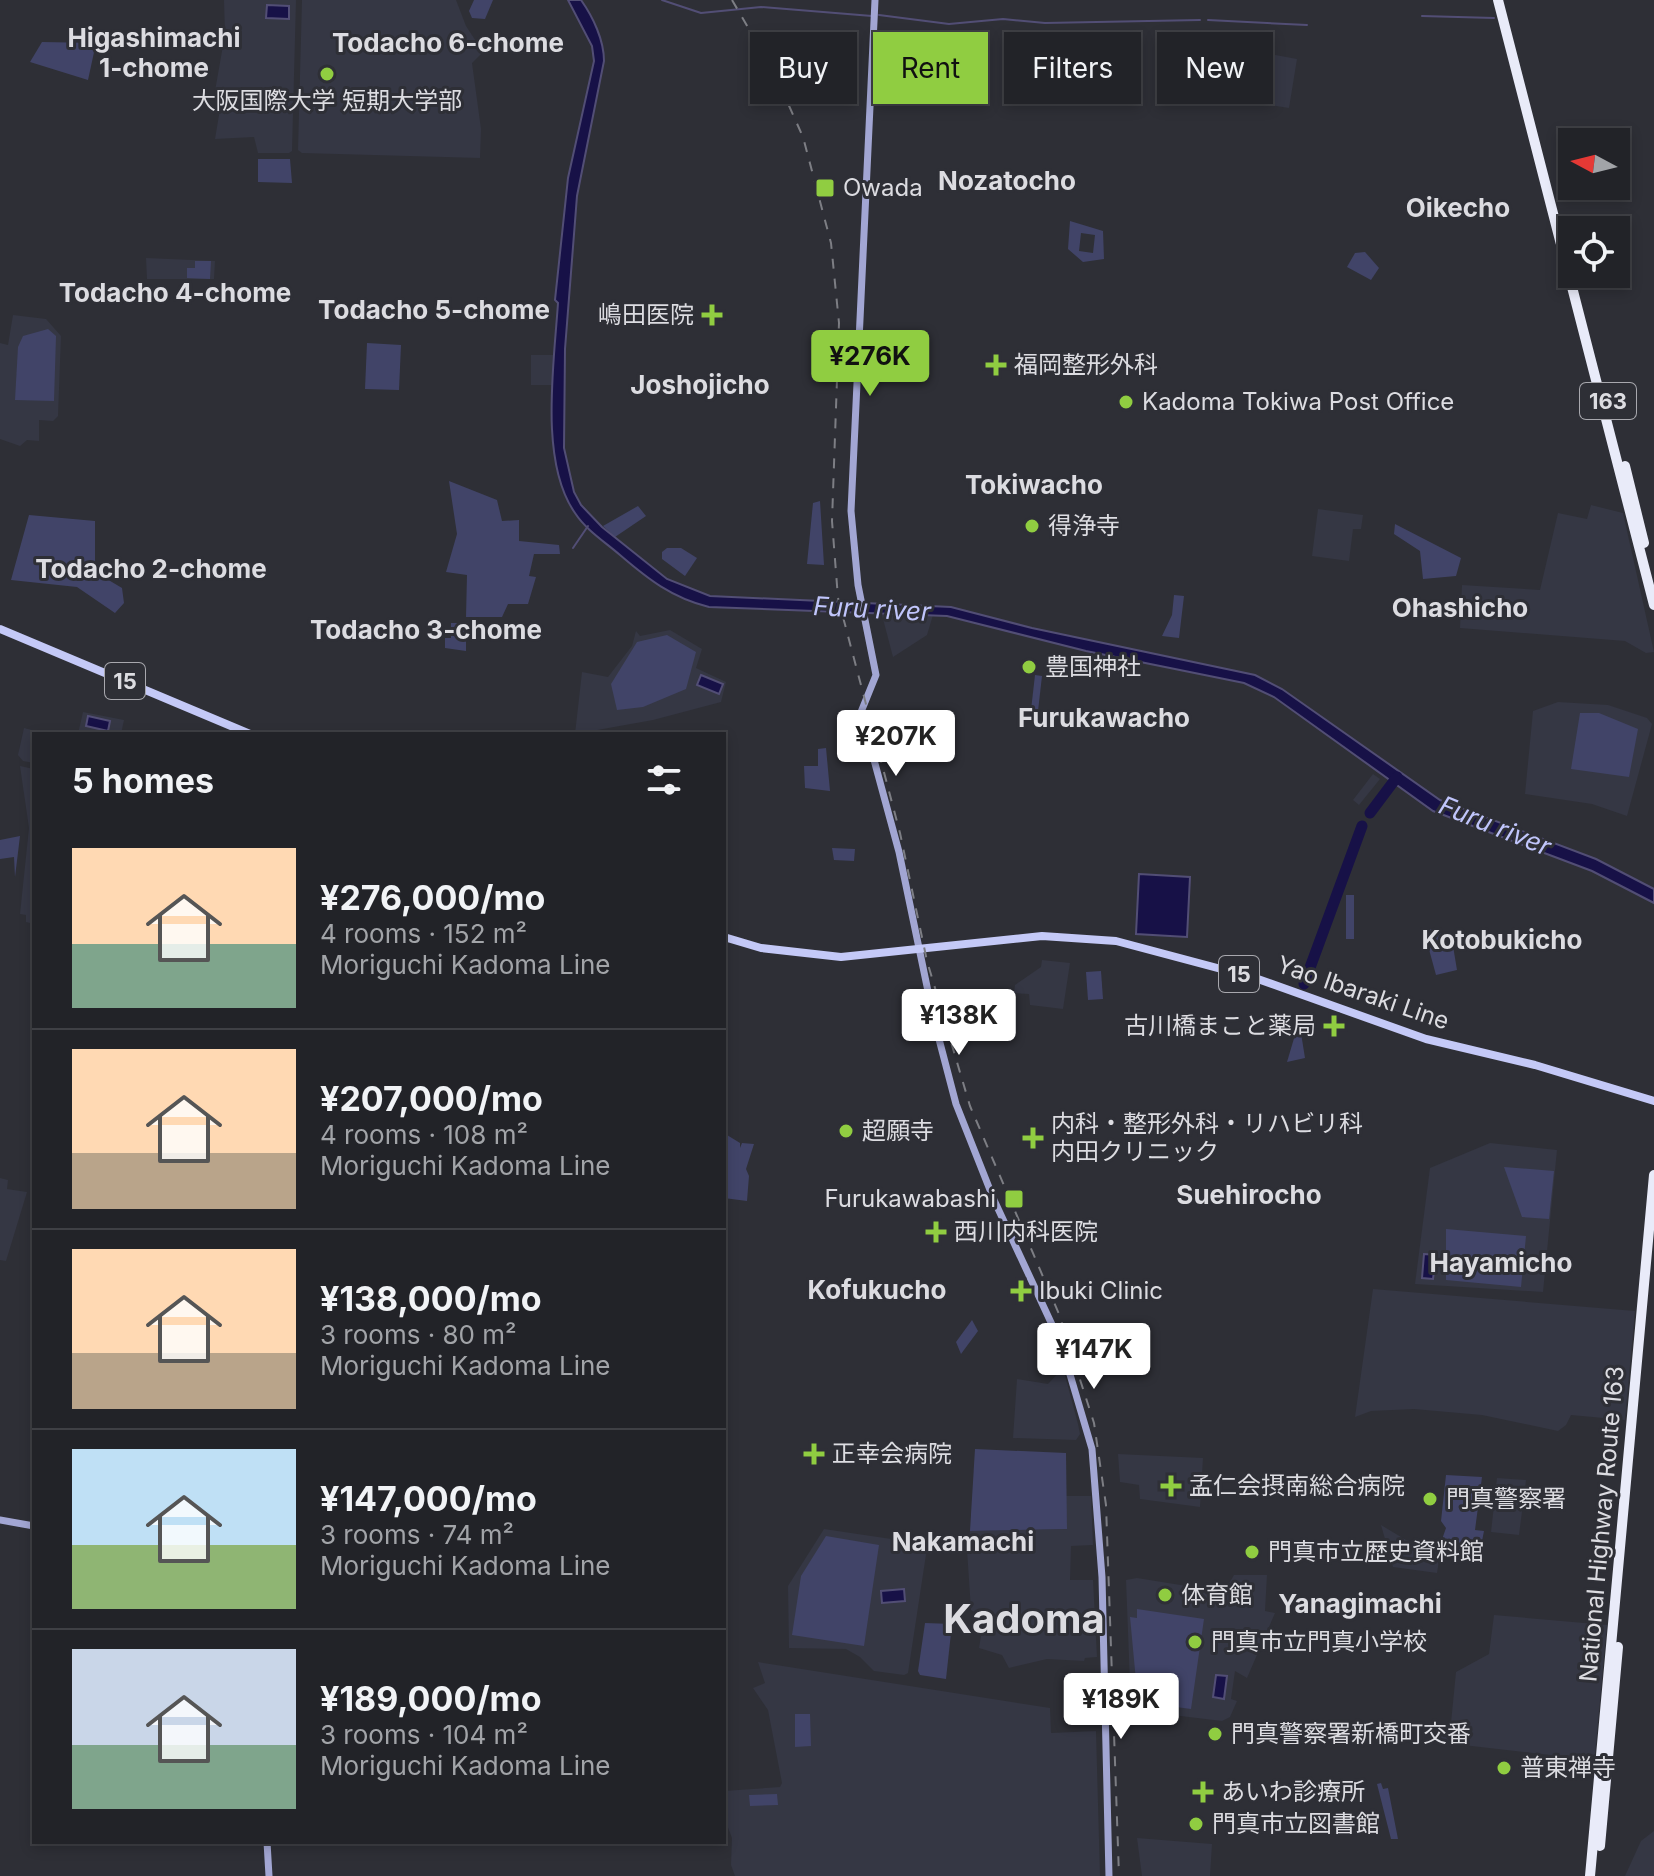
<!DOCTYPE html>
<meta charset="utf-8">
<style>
body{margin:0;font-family:Inter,"Noto Sans JP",sans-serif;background:#2e2f34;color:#f1f3f6;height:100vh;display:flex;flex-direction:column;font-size:30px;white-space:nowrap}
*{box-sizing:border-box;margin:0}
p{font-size:26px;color:#a2a4a8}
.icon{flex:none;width:44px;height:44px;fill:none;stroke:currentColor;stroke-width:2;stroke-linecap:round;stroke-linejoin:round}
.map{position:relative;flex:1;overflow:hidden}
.sheet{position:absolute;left:32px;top:732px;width:694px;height:1112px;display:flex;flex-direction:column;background:#222328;border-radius:0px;box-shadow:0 4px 12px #0003,0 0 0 2px #3f4045}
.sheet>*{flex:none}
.guide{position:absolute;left:750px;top:32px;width:760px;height:72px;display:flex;gap:16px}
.needle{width:52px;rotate:277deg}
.buttons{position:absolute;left:1558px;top:128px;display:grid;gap:16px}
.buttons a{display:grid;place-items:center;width:72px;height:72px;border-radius:0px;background:#222328;box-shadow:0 4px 12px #0003,0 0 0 2px #3f4045;font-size:40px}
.price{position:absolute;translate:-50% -68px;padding:0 18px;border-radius:8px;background:#fff;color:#222;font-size:26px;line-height:52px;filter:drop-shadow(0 2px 4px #0008)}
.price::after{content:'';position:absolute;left:50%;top:48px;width:24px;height:18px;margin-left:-12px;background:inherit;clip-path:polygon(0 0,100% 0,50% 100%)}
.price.on{background:#90cd41;color:#111}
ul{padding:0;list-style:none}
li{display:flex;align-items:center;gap:24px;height:200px;padding:0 40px}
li+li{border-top:2px solid #3f4045}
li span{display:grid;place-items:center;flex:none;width:224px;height:160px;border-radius:0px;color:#555}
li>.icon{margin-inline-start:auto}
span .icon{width:96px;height:96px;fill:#fffc;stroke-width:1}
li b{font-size:34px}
h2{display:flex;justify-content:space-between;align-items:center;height:96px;padding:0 40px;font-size:34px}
.tag{padding:0 28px;border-radius:0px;background:#222328;box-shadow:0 4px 12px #0003,0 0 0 2px #3f4045;font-size:28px;line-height:72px}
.tag.on{background:#90cd41;color:#111}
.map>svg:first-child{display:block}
.built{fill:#353744}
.green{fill:#414468;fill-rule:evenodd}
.water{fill:#171147;stroke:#524e75;stroke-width:2}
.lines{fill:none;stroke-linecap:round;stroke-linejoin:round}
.stream{stroke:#524e75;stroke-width:2}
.river{stroke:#171147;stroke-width:11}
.secondary{stroke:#a2a6d3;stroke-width:7}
.primary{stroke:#c4c9f7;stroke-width:8}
.highway{stroke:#e9ebf9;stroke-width:10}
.rail{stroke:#7d7e84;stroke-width:2;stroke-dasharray:10 10;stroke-linecap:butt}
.poi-dot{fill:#90cd41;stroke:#2e2f36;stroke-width:3}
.labels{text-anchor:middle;stroke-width:6;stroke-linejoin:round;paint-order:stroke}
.shield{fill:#2e2f36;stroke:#a8a8ae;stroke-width:2}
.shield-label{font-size:22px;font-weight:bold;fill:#dcdce1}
.poi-label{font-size:24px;fill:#dcdce1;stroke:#2e2f36;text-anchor:start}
.street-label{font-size:24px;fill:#dcdce1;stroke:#2e2f36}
.neighbourhood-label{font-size:26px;font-weight:bold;fill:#dcdce1;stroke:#2e2f36}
.water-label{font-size:26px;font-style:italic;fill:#c0c5fb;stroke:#2e2f36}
.town-label{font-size:40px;font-weight:bold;fill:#dcdce1;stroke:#2e2f36}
</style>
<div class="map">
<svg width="1654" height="1876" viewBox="0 0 1654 1876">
<rect width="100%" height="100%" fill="#2e2f36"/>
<g class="built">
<polygon points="224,0 296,0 292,151 289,153 258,153 254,137 215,139 221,103 220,95 215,91 225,34"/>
<polygon points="302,0 456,0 466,26 483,52 472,63 481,129 480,158 302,153 298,150"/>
<polygon points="1270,54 1297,59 1289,108 1258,103 1259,64 1268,65"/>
<polygon points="146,258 215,261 214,279 147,279"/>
<polygon points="13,315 46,319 61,336 58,416 53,421 39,420 39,441 27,440 20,446 0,439 0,343 8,345"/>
<polygon points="531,355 553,355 552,385 531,385"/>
<polygon points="1591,505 1623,513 1654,652 1646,653 1625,641 1460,628 1462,585 1540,590 1558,513 1587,519"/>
<polygon points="1318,509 1363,515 1361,529 1353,529 1349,561 1312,556"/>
<polygon points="882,615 933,615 927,635 893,657"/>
<polygon points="670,630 702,649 696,668 726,682 721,702 653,720 575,734 582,672 608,677 632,646 636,631 640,636"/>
<polygon points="1558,702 1608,705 1647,718 1652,724 1627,816 1592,804 1525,794 1533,711"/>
<polygon points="83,712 124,720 121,734 78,734"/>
<polygon points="24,728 48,734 34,734 34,763 23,761 18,755"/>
<polygon points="20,766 34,769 34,924 26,922 26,915 20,914 29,828"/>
<polygon points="1373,774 1380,779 1359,805 1353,800"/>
<polygon points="1042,960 1070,963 1063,1009 1030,1005 1029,994 1014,993 1015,985 1041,967"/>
<polygon points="1490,1143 1557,1150 1543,1292 1415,1284 1430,1168"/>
<polygon points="0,1178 8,1180 7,1189 27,1192 6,1261 0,1260"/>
<polygon points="1373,1289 1635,1311 1625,1420 1571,1415 1566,1425 1558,1431 1482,1415 1414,1409 1371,1411 1355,1417"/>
<polygon points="1063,1368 1078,1424 1080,1434 1076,1440 1013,1438 1017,1379 1048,1384"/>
<polygon points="1118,1454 1203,1458 1200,1507 1140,1499 1139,1485 1120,1482"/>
<polygon points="1497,1478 1526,1480 1519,1535 1491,1532"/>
<polygon points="1065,1496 1091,1496 1093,1545 1071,1546 1070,1580 1093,1580 1097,1657 1085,1658 1084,1661 1047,1659 1009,1668 1002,1655 979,1648 984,1618 971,1610 967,1550 970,1531 1067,1529"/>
<polygon points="1381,1525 1406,1540 1441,1549 1437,1573 1393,1567"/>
<polygon points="824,1529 925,1544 927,1548 908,1673 904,1675 874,1671 860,1657 846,1649 789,1648 788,1586"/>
<polygon points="1234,1575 1267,1575 1265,1611 1275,1613 1247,1678 1235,1671 1231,1699 1237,1701 1230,1717 1222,1721 1131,1710 1126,1580 1137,1578 1224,1592"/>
<polygon points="1494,1615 1607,1625 1595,1754 1586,1759 1437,1742 1438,1735 1450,1733 1456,1672 1489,1654"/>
<polygon points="758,1662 1050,1708 1051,1733 1096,1731 1100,1876 735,1876 731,1865 732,1838 724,1817 724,1791 780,1787 782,1783 768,1710 753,1688 765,1683"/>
<polygon points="1654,1831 1654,1876 1625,1876 1641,1841"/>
<polygon points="1137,1838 1212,1844 1210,1876 1142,1876"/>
</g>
<g class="green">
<polygon points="474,0 493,0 485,19 472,18 469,11"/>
<polygon points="42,42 96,43 88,80 30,62"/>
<polygon points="258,159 290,159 292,183 258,182"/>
<path d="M 1070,221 L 1103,231 L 1104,259 L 1083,262 L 1068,249 ZM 1081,233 L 1095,235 L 1093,253 L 1079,251 Z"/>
<polygon points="1365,252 1379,268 1371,280 1347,267 1355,253"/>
<polygon points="195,261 211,261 210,279 187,278 187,268 195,268"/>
<polygon points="48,329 56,336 54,401 15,400 18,347 23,336"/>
<polygon points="367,343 401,345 399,390 365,389"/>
<polygon points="449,481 497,500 502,521 519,520 519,541 559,545 560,554 534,554 529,576 536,577 528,604 508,604 502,617 466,617 467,575 446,572 457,534"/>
<polygon points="820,501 824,565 807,564 813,503"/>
<polygon points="638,506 646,516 615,537 603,526"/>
<polygon points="29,515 95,521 95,572 122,588 124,603 115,613 77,587 11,580"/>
<polygon points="1395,524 1461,558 1456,576 1423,579 1420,551 1394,534"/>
<polygon points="667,548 681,548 697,558 685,576 662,559 662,552"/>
<polygon points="1174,595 1184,596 1179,638 1162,636 1172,615"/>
<polygon points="451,623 466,623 466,651 445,648 445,638 451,638"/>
<polygon points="667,635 696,652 686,689 643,707 617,710 611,684 637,642"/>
<polygon points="1035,675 1042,676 1038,711 1031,710"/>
<polygon points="1580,713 1599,713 1638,729 1629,777 1571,769"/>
<polygon points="826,748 830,791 805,788 804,766 818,766 818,749"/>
<polygon points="20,836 15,877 14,857 0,859 0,840"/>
<polygon points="832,848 855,849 854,861 834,860"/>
<rect x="1346" y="895" width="8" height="44"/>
<polygon points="1433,929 1452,940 1457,970 1436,975 1427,942 1428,930"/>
<polygon points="1101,971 1103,999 1088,1000 1086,972"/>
<polygon points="1301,1033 1305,1058 1287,1062 1295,1035"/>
<polygon points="727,1135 740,1143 740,1148 742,1143 754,1144 746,1169 749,1176 747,1201 724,1198 724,1137"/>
<polygon points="1504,1167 1554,1171 1549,1219 1522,1217"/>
<polygon points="1446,1229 1526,1236 1521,1287 1446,1280"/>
<polygon points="972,1320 978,1331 961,1354 956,1342"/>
<polygon points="975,1449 1066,1453 1067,1529 970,1531"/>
<polygon points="1446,1475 1482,1477 1475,1530 1484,1531 1479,1556 1439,1548 1446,1528 1441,1521"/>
<polygon points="826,1536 879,1545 864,1646 792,1635 801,1576"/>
<polygon points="1137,1609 1204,1619 1191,1709 1138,1702 1130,1617 1137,1618"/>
<polygon points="925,1623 952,1624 946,1679 920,1675 918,1671"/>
<polygon points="795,1714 810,1714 811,1746 795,1747"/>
<polygon points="1381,1783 1383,1789 1388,1788 1398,1839 1391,1839 1377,1784"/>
<polygon points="777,1794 778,1805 750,1806 749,1795"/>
</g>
<g class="water">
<path d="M 568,0 L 581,0 C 593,17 604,40 604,61 L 577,196 L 565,349 L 564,448 L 574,492 L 581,505 L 602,527 L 667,579 L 710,596 L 951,607 L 1032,628 L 1255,675 L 1282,689 L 1440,800 L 1596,859 L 1654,889 L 1654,903 L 1592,871 L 1433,811 L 1274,697 L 1244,683 L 1086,651 L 947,616 L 709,607 C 672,598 648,579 620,555 C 605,542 586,530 575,513 C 539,462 554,364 558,303 L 555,300 L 568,178 L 594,61 L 592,46 Z"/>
<polygon points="267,5 289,6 289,19 266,18"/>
<polygon points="701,675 723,684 719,694 697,685"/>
<polygon points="88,716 110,721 108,731 86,726"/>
<polygon points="1139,874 1190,877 1187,937 1136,934"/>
<polygon points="1424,1254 1436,1255 1433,1279 1422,1278"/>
<polygon points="904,1589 905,1601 882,1603 881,1591"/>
<polygon points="1216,1675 1227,1676 1224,1699 1213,1697"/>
</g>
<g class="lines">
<g class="stream">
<polyline points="662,0 701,13 761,7 872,16"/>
<polyline points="879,15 949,24 1003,19 1045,23 1200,20"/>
<polyline points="1422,16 1494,18"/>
<polyline points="1208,20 1307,25"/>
<polyline points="573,548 588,526"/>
</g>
<g class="river">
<polyline points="1370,813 1397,777"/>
<polyline points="1304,984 1362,826"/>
</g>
<g class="secondary">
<polyline points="875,0 851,511 858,585 876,675 861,712 899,852 934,1020 956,1104 994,1200 1061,1344 1092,1449 1102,1577 1109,1876"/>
<polyline points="0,1520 34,1526"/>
<polyline points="267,1842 269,1876"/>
</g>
<g class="primary">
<polyline points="0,629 250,734"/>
<polyline points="724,937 761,948 841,957 1042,936 1116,941 1255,978 1426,1039 1535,1065 1654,1101"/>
</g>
<g class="highway">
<polyline points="1498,0 1654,605"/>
<polyline points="1625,466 1644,543"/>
<polyline points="1600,1846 1618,1647"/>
<polyline points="1590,1876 1654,1175"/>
</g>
<polyline class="rail" points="732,0 773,70 803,137 831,243 839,323 832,521 838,598 900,833 927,961 970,1106 1059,1314 1094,1423 1106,1505 1119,1876"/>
</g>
<g class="poi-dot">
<circle cx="327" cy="74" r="8"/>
<rect x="815" y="178" width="20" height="20" rx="4"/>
<path d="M708 303h8v8h8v8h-8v8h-8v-8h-8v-8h8z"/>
<path d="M992 353h8v8h8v8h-8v8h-8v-8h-8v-8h8z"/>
<circle cx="1126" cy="402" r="8"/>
<circle cx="1032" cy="526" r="8"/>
<circle cx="1029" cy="667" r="8"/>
<path d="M1330 1014h8v8h8v8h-8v8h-8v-8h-8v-8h8z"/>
<circle cx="846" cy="1131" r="8"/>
<path d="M1029 1126h8v8h8v8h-8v8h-8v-8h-8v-8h8z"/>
<rect x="1004" y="1189" width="20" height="20" rx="4"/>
<path d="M932 1220h8v8h8v8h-8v8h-8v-8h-8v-8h8z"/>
<path d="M1017 1279h8v8h8v8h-8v8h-8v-8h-8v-8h8z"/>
<path d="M810 1442h8v8h8v8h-8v8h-8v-8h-8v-8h8z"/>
<path d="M1167 1474h8v8h8v8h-8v8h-8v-8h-8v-8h8z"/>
<circle cx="1430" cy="1499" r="8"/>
<circle cx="1252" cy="1552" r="8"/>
<circle cx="1165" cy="1595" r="8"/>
<circle cx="1195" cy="1642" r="8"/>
<circle cx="1215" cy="1734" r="8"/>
<circle cx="1504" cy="1768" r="8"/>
<path d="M1199 1780h8v8h8v8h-8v8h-8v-8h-8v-8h8z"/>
<circle cx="1196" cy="1824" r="8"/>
</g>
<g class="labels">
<g class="shield">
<rect x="1580" y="383" width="56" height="36" rx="6"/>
<rect x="105" y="663" width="40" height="36" rx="6"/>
<rect x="1219" y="956" width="40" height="36" rx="6"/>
</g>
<g class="shield-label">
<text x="1608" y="409">163</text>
<text x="125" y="689">15</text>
<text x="1239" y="982">15</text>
</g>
<g class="poi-label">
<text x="327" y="109" text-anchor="middle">大阪国際大学 短期大学部</text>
<text x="843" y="196">Owada</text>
<text x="694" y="323" text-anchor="end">嶋田医院</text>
<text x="1014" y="373">福岡整形外科</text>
<text x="1142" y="410">Kadoma Tokiwa Post Office</text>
<text x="1048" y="534">得浄寺</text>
<text x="1045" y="675">豊国神社</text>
<text x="1316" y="1034" text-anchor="end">古川橋まこと薬局</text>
<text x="1051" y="1132">内科・整形外科・リハビリ科<tspan x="1051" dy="28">内田クリニック</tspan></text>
<text x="862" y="1139">超願寺</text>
<text x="996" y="1207" text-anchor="end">Furukawabashi</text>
<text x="954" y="1240">西川内科医院</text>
<text x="1039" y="1299">Ibuki Clinic</text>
<text x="832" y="1462">正幸会病院</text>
<text x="1189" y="1494">孟仁会摂南総合病院</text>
<text x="1446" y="1507">門真警察署</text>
<text x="1268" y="1560">門真市立歴史資料館</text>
<text x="1181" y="1603">体育館</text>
<text x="1211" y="1650">門真市立門真小学校</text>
<text x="1231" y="1742">門真警察署新橋町交番</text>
<text x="1520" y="1776">普東禅寺</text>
<text x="1221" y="1800">あいわ診療所</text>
<text x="1212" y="1832">門真市立図書館</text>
</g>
<g class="street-label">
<text transform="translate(1363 993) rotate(19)" y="8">Yao Ibaraki Line</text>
<text transform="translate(1602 1524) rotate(-85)" y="8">National Highway Route 163</text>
</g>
<g class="neighbourhood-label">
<text x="154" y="47">Higashimachi<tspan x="154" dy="30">1-chome</tspan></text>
<text x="448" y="52">Todacho 6-chome</text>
<text x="1007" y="190">Nozatocho</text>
<text x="1458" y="217">Oikecho</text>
<text x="175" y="302">Todacho 4-chome</text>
<text x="434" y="319">Todacho 5-chome</text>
<text x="700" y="394">Joshojicho</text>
<text x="1034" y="494">Tokiwacho</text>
<text x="151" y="578">Todacho 2-chome</text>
<text x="1460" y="617">Ohashicho</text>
<text x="426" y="639">Todacho 3-chome</text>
<text x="1104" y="727">Furukawacho</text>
<text x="1502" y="949">Kotobukicho</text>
<text x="1249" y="1204">Suehirocho</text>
<text x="1501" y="1272">Hayamicho</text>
<text x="877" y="1299">Kofukucho</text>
<text x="963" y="1551">Nakamachi</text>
<text x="1360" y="1613">Yanagimachi</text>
</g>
<g class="water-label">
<text transform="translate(872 609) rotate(3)" y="9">Furu river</text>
<text transform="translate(1495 826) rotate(22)" y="9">Furu river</text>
</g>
<g class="town-label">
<text x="1024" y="1633">Kadoma</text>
</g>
</g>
</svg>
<div class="buttons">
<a><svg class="needle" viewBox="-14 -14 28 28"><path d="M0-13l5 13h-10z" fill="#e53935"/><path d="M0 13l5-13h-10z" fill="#a2a4a8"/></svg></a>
<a><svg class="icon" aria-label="locate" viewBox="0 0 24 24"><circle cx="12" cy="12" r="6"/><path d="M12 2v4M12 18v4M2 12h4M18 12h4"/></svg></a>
</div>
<b class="price on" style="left:870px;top:398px">¥276K</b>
<b class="price" style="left:896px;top:778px">¥207K</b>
<b class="price" style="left:959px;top:1057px">¥138K</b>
<b class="price" style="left:1094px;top:1391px">¥147K</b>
<b class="price" style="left:1121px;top:1741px">¥189K</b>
<div class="guide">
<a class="tag">Buy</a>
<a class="tag on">Rent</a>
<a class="tag">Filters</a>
<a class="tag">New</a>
</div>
<section class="sheet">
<h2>5 homes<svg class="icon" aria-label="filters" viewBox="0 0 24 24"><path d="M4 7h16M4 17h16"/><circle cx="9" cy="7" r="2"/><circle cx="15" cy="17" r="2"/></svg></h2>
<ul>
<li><span style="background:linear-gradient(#ffd9b3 60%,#7fa58c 0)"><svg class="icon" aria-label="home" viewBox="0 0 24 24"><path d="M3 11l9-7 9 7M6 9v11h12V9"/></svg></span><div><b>¥276,000/mo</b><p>4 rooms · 152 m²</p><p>Moriguchi Kadoma Line</p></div></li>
<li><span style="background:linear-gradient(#ffd9b3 65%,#b9a48a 0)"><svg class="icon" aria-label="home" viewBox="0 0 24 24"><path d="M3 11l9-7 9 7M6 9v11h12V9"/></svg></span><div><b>¥207,000/mo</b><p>4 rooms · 108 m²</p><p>Moriguchi Kadoma Line</p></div></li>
<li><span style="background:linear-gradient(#ffd9b3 65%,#b9a48a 0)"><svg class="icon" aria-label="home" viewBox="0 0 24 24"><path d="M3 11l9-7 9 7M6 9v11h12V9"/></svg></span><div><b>¥138,000/mo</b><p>3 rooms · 80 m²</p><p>Moriguchi Kadoma Line</p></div></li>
<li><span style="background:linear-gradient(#bfe0f5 60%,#8fb573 0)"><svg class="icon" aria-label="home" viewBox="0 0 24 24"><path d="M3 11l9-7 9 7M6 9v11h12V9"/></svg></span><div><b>¥147,000/mo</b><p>3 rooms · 74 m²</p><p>Moriguchi Kadoma Line</p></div></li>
<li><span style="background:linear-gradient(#c9d6e8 60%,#7fa58c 0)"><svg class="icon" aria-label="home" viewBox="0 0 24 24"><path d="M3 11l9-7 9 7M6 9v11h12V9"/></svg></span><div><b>¥189,000/mo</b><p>3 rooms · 104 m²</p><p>Moriguchi Kadoma Line</p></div></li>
</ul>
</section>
</div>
